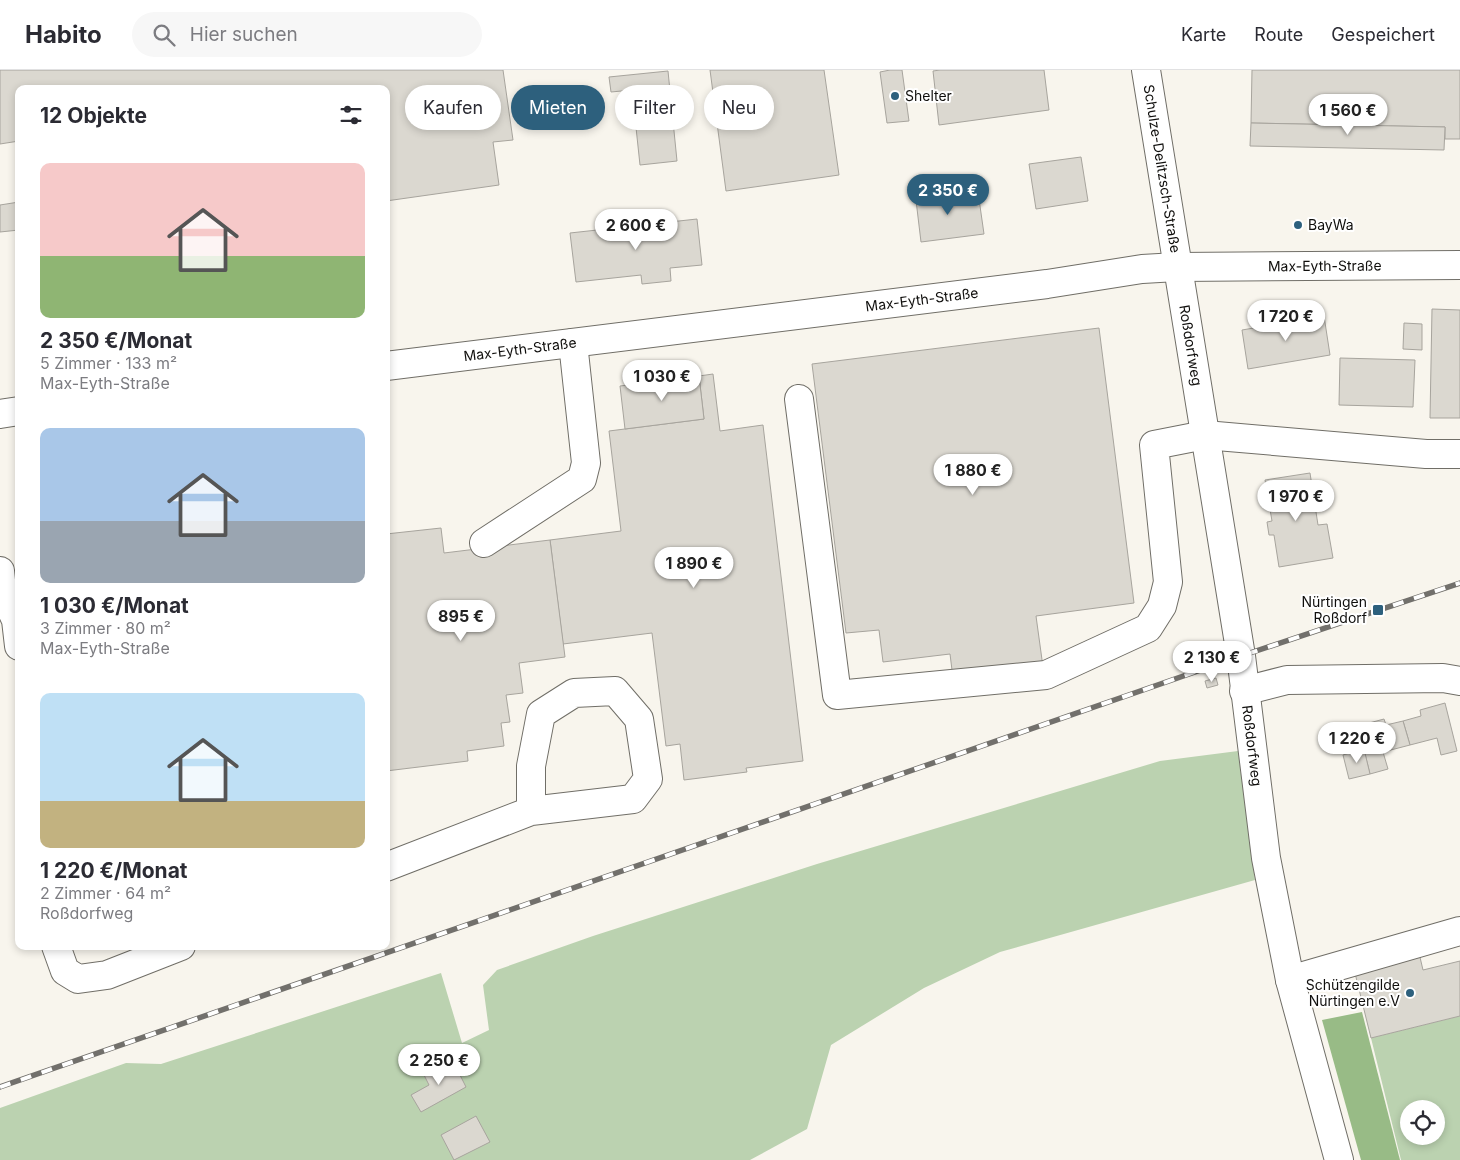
<!DOCTYPE html>
<html lang="de">
<meta charset="utf-8">
<style>
body{margin:0;font-family:Inter,sans-serif;background:#f7f7f7;color:#2b2b33;height:100vh;display:flex;flex-direction:column;font-size:19px;white-space:nowrap}
*{box-sizing:border-box;margin:0}
p{font-size:16px;color:#7c7c81}
.icon{flex:none;width:28px;height:28px;fill:none;stroke:currentColor;stroke-width:2;stroke-linecap:round;stroke-linejoin:round}
.map{position:relative;flex:1;overflow:hidden}
.details{position:absolute;left:15px;top:15px;width:375px;height:865px;display:flex;flex-direction:column;background:#fff;border-radius:10px;box-shadow:0 2px 8px #0003}
.details>*{flex:none}
.hud{position:absolute;left:405px;top:15px;width:475px;height:45px;display:flex;gap:10px}
.tools{position:absolute;left:1400px;top:1030px;display:grid;gap:10px}
.tools a{display:grid;place-items:center;width:45px;height:45px;border-radius:50%;background:#fff;box-shadow:0 2px 8px #0003;font-size:25px}
.price{position:absolute;translate:-50% -42px;padding:0 11px;border-radius:18px;background:#fff;color:#222;font-size:16px;line-height:32px;filter:drop-shadow(0 1px 2px #0008)}
.price::after{content:'';position:absolute;left:50%;top:30px;width:15px;height:11px;margin-left:-8px;background:inherit;clip-path:polygon(0 0,100% 0,50% 100%)}
.price.current{background:#2d607d;color:#fff}
ul{padding:0;list-style:none}
li{display:grid;align-content:center;gap:10px;height:265px;padding:0 25px}
li span{display:grid;place-items:center;height:155px;border-radius:10px;color:#555}
li>.icon{margin-inline-start:auto}
span .icon{width:90px;height:90px;fill:#fffc;stroke-width:1}
li b{font-size:21px}
h2{display:flex;justify-content:space-between;align-items:center;height:60px;padding:0 25px;font-size:21px}
.pill{padding:0 18px;border-radius:22px;background:#fff;box-shadow:0 2px 8px #0003;font-size:18px;line-height:45px}
.pill.current{background:#2d607d;color:#fff}
header{display:flex;align-items:center;gap:30px;box-sizing:border-box;height:70px;padding:0 25px;background:#fff;border-bottom:1px solid #e1e1e2}
header strong{font-size:24px}
nav{display:flex;gap:28px;margin-inline-start:auto;font-size:18px}
.search{width:350px;height:45px;background:#f7f7f7;display:flex;align-items:center;gap:12px;box-sizing:border-box;padding:0 18px;border-radius:28px;color:#7c7c81;font-size:19px}
.map>svg:first-child{display:block}
.green{fill:#bbd2b0;fill-rule:evenodd}
.forest{fill:#98bb86}
.building{fill:#dbd8d0;stroke:#a7a49d}
.lines{fill:none;stroke-linecap:round;stroke-linejoin:round}
.minor-casing{stroke:#706e67;stroke-width:30}
.minor{stroke:#fff;stroke-width:28}
.rail-casing{stroke:#72706c;stroke-width:5.5}
.rail{stroke:#fff;stroke-width:4;stroke-dasharray:11;stroke-linecap:butt}
.poi-dot{fill:#2d607d;stroke:#fff;stroke-width:2}
.labels{text-anchor:middle;stroke-width:4;stroke-linejoin:round;paint-order:stroke}
.poi-label{font-size:14px;fill:#100f0d;stroke:#fff;text-anchor:start}
.street-label{font-size:14px;fill:#100f0d;stroke:#fff}
</style>
<header>
<strong>Habito</strong>
<div class="search"><svg class="icon" aria-label="search" viewBox="0 0 24 24"><circle cx="10" cy="10" r="6"/><path d="M15 15l6 6"/></svg>Hier suchen</div>
<nav><a>Karte</a><a>Route</a><a>Gespeichert</a></nav>
</header>
<div class="map">
<svg width="1460" height="1090" viewBox="0 0 1460 1090">
<rect width="100%" height="100%" fill="#f8f5ed"/>
<g class="green">
<polygon points="1238,681 1255,810 1000,882 924,918 831,975 807,1059 750,1090 0,1090 0,1038 126,993 161,994 441,903 462,973 489,960 483,915 497,900 593,866 817,794 1160,691"/>
<path d="M 1460,946 L 1460,1090 L 1401,1090 L 1371,968 ZM 1409,1039 L 1436,1039 L 1436,1066 L 1409,1066 Z"/>
</g>
<polygon class="forest" points="1362,942 1400,1090 1361,1090 1322,950"/>
<g class="building">
<polygon points="0,0 503,0 513,70 493,72 499,115 386,131 386,19 19,19 19,71 0,74"/>
<polygon points="710,0 824,0 839,105 726,121"/>
<polygon points="890,0 902,0 909,51 887,53 880,2"/>
<polygon points="940,0 1044,0 1049,40 939,55 933,1"/>
<polygon points="1252,0 1460,0 1460,69 1445,69 1445,57 1251,53"/>
<polygon points="668,1 677,91 640,95 632,20 611,22 609,7"/>
<polygon points="1251,53 1445,57 1444,80 1250,76"/>
<polygon points="1081,87 1088,131 1036,139 1029,94"/>
<polygon points="937,120 938,127 978,122 984,164 921,172 915,122"/>
<polygon points="19,132 19,160 0,162 0,135"/>
<polygon points="697,149 702,195 670,198 671,211 642,214 641,205 576,212 570,163"/>
<polygon points="1432,239 1460,240 1460,348 1430,348"/>
<polygon points="1324,246 1330,285 1248,299 1242,260"/>
<polygon points="1404,253 1422,254 1422,280 1403,279"/>
<polygon points="1099,258 1134,533 1036,546 1043,597 953,608 950,584 883,592 879,560 846,563 812,294"/>
<polygon points="1340,288 1415,290 1413,337 1339,335"/>
<polygon points="713,304 720,361 763,355 803,691 746,698 747,702 684,710 680,674 666,676 652,563 563,574 550,470 621,461 609,361 704,349 699,306"/>
<polygon points="699,306 704,349 625,359 620,316"/>
<polygon points="1310,403 1318,455 1327,454 1333,488 1279,497 1274,465 1269,465 1267,452 1272,451 1265,410"/>
<polygon points="441,458 444,483 550,470 565,587 519,593 523,623 506,625 510,652 501,653 504,676 467,681 468,691 386,701 386,464"/>
<polygon points="1216,608 1218,615 1207,618 1205,611"/>
<polygon points="1445,633 1457,681 1441,685 1437,668 1410,675 1403,651 1421,646 1420,640"/>
<polygon points="1384,649 1386,655 1403,651 1410,675 1383,682 1388,699 1370,704 1358,656"/>
<polygon points="1364,679 1370,704 1349,709 1343,685"/>
<polygon points="1419,883 1423,900 1460,891 1460,946 1371,968 1354,899"/>
<polygon points="452,989 466,1017 421,1042 411,1025 429,1015 424,1005"/>
<polygon points="476,1046 490,1072 454,1090 441,1065"/>
</g>
<g class="lines">
<defs>
<g id="minor">
<path id="s1" d="M 1146,0 L 1241,586 L 1266,788 L 1290,910 L 1339,1090"/>
<path id="s2" d="M 386,296 L 1047,214 L 1142,199 L 1177,197 L 1460,195"/>
<polyline points="799,329 837,625 1046,605 1148,558 1162,536 1168,512 1154,375 1205,365 1426,384 1460,384"/>
<polyline points="0,344 19,341"/>
<polyline points="484,473 582,409 586,393 573,273"/>
<polyline points="0,501 2,520 16,550 19,576"/>
<polyline points="1244,621 1287,610 1443,608 1460,611"/>
<polyline points="386,797 531,741 633,729 648,709 639,649 615,621 574,623 541,644 531,696 531,741"/>
<polyline points="56,876 65,901 78,909 107,905 181,876"/>
<polyline points="1290,910 1460,861"/>
</g>
</defs>
<use href="#minor" class="minor-casing"/>
<use href="#minor" class="minor"/>
<defs>
<polyline id="rail" points="0,1017 1241,586 1460,513"/>
</defs>
<use href="#rail" class="rail-casing"/>
<use href="#rail" class="rail"/>
</g>
<g class="poi-dot">
<circle cx="895" cy="26" r="5"/>
<circle cx="1298" cy="155" r="5"/>
<rect x="1372" y="534" width="12" height="12" rx="2.5"/>
<circle cx="1410" cy="923" r="5"/>
</g>
<g class="labels">
<g class="poi-label">
<text x="905" y="31">Shelter</text>
<text x="1308" y="160">BayWa</text>
<text x="1367" y="537" text-anchor="end">Nürtingen<tspan x="1367" dy="16">Roßdorf</tspan></text>
<text x="1400" y="920" text-anchor="end">Schützengilde<tspan x="1400" dy="16">Nürtingen e.V</tspan></text>
</g>
<g class="street-label">
<text dy="5" stroke="none"><textPath href="#s1" startOffset="100">Schulze-Delitzsch-Straße</textPath></text>
<text dy="5" stroke="none"><textPath href="#s2" startOffset="945">Max-Eyth-Straße</textPath></text>
<text dy="5" stroke="none"><textPath href="#s2" startOffset="540">Max-Eyth-Straße</textPath></text>
<text dy="5" stroke="none"><textPath href="#s1" startOffset="279">Roßdorfweg</textPath></text>
<text dy="5" stroke="none"><textPath href="#s2" startOffset="135">Max-Eyth-Straße</textPath></text>
<text dy="5" stroke="none"><textPath href="#s1" startOffset="684">Roßdorfweg</textPath></text>
</g>
</g>
</svg>
<div class="tools">
<a><svg class="icon" aria-label="locate" viewBox="0 0 24 24"><circle cx="12" cy="12" r="6"/><path d="M12 2v4M12 18v4M2 12h4M18 12h4"/></svg></a>
</div>
<b class="price" style="left:1348px;top:66px">1 560 €</b>
<b class="price current" style="left:948px;top:146px">2 350 €</b>
<b class="price" style="left:636px;top:181px">2 600 €</b>
<b class="price" style="left:1286px;top:272px">1 720 €</b>
<b class="price" style="left:662px;top:332px">1 030 €</b>
<b class="price" style="left:973px;top:426px">1 880 €</b>
<b class="price" style="left:1296px;top:452px">1 970 €</b>
<b class="price" style="left:694px;top:519px">1 890 €</b>
<b class="price" style="left:461px;top:572px">895 €</b>
<b class="price" style="left:1212px;top:613px">2 130 €</b>
<b class="price" style="left:1357px;top:694px">1 220 €</b>
<b class="price" style="left:439px;top:1016px">2 250 €</b>
<div class="hud">
<a class="pill">Kaufen</a>
<a class="pill current">Mieten</a>
<a class="pill">Filter</a>
<a class="pill">Neu</a>
</div>
<section class="details">
<h2>12 Objekte<svg class="icon" aria-label="filters" viewBox="0 0 24 24"><path d="M4 7h16M4 17h16"/><circle cx="9" cy="7" r="2"/><circle cx="15" cy="17" r="2"/></svg></h2>
<ul>
<li><span style="background:linear-gradient(#f6c9c9 60%,#8fb573 0)"><svg class="icon" aria-label="home" viewBox="0 0 24 24"><path d="M3 11l9-7 9 7M6 9v11h12V9"/></svg></span><div><b>2 350 €/Monat</b><p>5 Zimmer · 133 m²</p><p>Max-Eyth-Straße</p></div></li>
<li><span style="background:linear-gradient(#a9c7e8 60%,#9aa5b1 0)"><svg class="icon" aria-label="home" viewBox="0 0 24 24"><path d="M3 11l9-7 9 7M6 9v11h12V9"/></svg></span><div><b>1 030 €/Monat</b><p>3 Zimmer · 80 m²</p><p>Max-Eyth-Straße</p></div></li>
<li><span style="background:linear-gradient(#bfe0f5 70%,#c2b280 0)"><svg class="icon" aria-label="home" viewBox="0 0 24 24"><path d="M3 11l9-7 9 7M6 9v11h12V9"/></svg></span><div><b>1 220 €/Monat</b><p>2 Zimmer · 64 m²</p><p>Roßdorfweg</p></div></li>
</ul>
</section>
</div>
